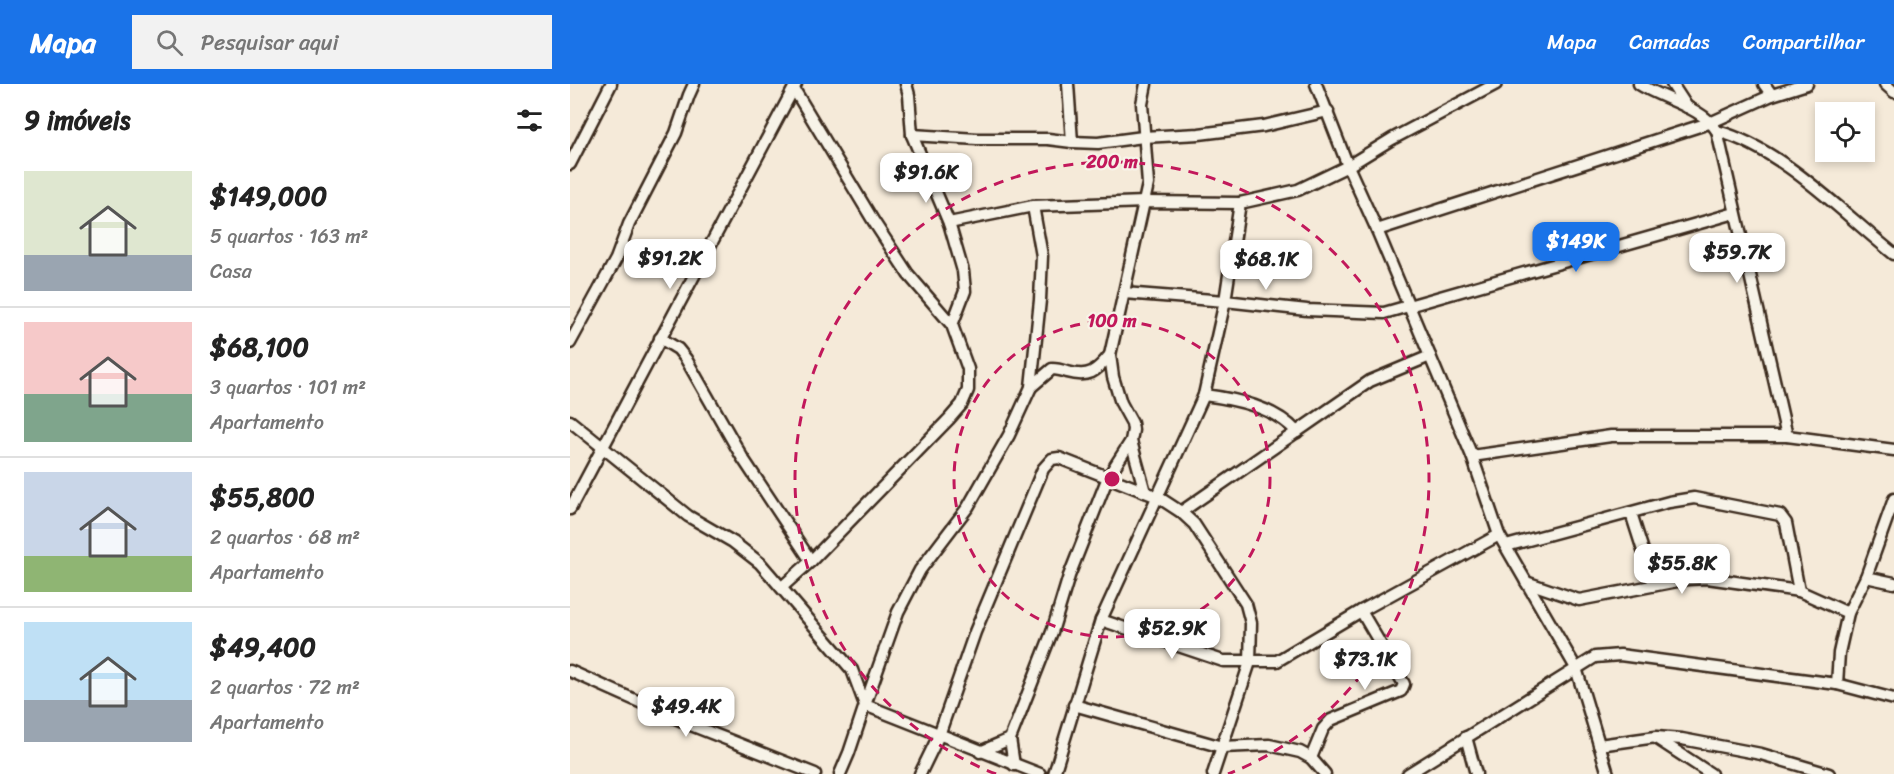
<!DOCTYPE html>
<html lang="pt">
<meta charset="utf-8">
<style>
body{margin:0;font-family:Sriracha,sans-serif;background:#f2f2f2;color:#222;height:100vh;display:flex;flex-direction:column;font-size:22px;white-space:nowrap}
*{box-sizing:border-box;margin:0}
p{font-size:20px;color:#767676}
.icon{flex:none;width:33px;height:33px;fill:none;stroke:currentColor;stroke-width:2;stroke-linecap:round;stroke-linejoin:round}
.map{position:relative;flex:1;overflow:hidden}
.sheet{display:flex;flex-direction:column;background:#fff;width:570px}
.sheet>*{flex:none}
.controls{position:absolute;left:1245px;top:18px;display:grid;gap:12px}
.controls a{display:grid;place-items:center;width:60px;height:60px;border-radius:0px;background:#fff;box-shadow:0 3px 9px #0003;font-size:30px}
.price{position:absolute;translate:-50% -51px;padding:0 14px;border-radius:12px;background:#fff;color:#222;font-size:20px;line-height:39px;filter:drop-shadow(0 2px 3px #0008)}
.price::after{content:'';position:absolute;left:50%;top:36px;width:18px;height:14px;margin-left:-9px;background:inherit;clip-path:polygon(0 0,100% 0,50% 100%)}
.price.active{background:#1a73e8;color:#fff}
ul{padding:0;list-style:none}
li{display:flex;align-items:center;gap:18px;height:150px;padding:0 24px}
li+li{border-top:2px solid #e0e0e0}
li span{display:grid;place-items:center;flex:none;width:168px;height:120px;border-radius:0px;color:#555}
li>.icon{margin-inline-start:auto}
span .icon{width:72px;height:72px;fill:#fffc;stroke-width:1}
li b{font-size:26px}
h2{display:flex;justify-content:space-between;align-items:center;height:72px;padding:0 24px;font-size:26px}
header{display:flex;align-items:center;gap:36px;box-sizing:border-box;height:84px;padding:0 30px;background:#1a73e8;color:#fff}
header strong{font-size:28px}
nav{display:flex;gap:33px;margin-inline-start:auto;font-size:21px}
.search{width:420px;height:54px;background:#f2f2f2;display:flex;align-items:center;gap:15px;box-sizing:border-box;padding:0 21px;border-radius:0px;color:#767676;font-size:22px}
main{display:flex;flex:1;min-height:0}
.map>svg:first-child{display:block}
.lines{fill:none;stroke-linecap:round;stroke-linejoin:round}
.minor-casing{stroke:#3b2a1e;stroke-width:15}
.minor{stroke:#f7f3e8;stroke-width:10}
.ring{fill:none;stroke:#c2185b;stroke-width:3;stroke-dasharray:10 8}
.centre{fill:#c2185b;stroke:#f7f3e8;stroke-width:3}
.ring-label{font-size:18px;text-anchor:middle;font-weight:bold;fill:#c2185b;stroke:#f7f3e8;stroke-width:4.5;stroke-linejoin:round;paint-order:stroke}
</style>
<header>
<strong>Mapa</strong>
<div class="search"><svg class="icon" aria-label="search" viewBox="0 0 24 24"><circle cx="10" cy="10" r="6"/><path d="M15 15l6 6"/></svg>Pesquisar aqui</div>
<nav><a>Mapa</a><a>Camadas</a><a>Compartilhar</a></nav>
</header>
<main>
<section class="sheet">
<h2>9 imóveis<svg class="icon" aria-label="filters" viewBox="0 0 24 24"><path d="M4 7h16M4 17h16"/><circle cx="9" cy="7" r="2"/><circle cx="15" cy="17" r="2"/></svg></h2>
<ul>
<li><span style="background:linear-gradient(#dfe7d0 70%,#9aa5b1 0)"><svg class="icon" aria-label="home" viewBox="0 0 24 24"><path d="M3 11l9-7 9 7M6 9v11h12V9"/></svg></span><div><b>$149,000</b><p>5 quartos · 163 m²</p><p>Casa</p></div></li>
<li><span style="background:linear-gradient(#f6c9c9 60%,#7fa58c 0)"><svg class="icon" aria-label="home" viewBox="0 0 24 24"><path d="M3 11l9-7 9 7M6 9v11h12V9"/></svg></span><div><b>$68,100</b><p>3 quartos · 101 m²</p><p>Apartamento</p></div></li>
<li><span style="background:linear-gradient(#c9d6e8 70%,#8fb573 0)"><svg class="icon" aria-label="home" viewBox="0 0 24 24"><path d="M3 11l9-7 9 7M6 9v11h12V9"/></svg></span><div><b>$55,800</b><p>2 quartos · 68 m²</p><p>Apartamento</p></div></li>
<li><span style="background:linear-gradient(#bfe0f5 65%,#9aa5b1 0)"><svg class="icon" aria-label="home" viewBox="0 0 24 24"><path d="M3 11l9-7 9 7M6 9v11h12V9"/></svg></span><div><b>$49,400</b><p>2 quartos · 72 m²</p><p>Apartamento</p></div></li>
</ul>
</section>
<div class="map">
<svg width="1324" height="690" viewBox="0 0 1324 690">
<rect width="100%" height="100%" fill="#f5ead9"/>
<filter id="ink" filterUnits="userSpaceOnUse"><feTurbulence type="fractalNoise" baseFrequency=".0167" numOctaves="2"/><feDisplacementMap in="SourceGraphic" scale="12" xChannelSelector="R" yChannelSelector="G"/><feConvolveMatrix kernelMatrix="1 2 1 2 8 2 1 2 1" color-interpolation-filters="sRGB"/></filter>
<g filter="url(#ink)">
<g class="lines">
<defs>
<g id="minor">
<polyline points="336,0 339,11 342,51 379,139 393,187 395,207 382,241"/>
<polyline points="746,0 778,82 807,146 902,372 929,451 1006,584 1038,690"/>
<path d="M 1069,0 C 1092,15 1133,23 1147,47 L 1217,352"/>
<polyline points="1102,0 1117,23"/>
<polyline points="1194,0 1202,11"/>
<polyline points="1315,0 1324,8"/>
<path d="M 1147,47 C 1213,65 1271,128 1324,170"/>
<polyline points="342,51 407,55 478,55 502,58 498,0"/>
<polyline points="502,58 528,59 573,53 629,50 694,42 758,27"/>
<polyline points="0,80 41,0"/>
<polyline points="463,122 472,172 470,216 461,303 439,351 398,423 350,486 328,528 295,621 470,690"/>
<polyline points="379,139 463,122 575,118 670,119 728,106 778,82 822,55 926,0"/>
<polyline points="807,146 1142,38 1202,11 1237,0"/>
<polyline points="554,209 655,217 737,226 814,229 1165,129"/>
<polyline points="90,254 108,265 116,275 172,373 241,477"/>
<polyline points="0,259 46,175 59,140 106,49 119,11 124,0"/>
<path d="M 461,303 L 482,285 C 488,285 491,286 497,288 C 519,294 526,288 540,271"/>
<path d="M 634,311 C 665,315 705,323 727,348"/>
<polyline points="0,337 118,432 163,458 190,479 282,586 295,621 279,669 270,690"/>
<polyline points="561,357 575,408"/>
<polyline points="902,372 1041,352 1217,352 1324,366"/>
<polyline points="0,425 226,0"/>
<polyline points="611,428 800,297 860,272"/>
<polyline points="1061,429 1084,501"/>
<polyline points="936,462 1099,418 1124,414 1210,431 1216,439 1229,507"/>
<polyline points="1296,493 1324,499"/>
<polyline points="956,498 1009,516 1118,495 1137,494 1229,507 1278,529"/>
<polyline points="212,503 241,477 379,335 392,320 398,306 398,285 382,241 338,190 304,138 224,5"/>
<polyline points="531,536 653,577 707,577 791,527 929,451"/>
<polyline points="0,587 121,641 245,690"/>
<polyline points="1267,600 1269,569 1278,529 1296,493 1324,415"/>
<polyline points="504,621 652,663 699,661 730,668 741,674 755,690"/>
<polyline points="896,653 906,690"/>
<polyline points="1086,654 1141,690"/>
<polyline points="1029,661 1086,653 1112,655 1191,670 1259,690"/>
<polyline points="410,668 440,655"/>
<polyline points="741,674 753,645 761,636 831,607 834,600 791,527"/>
<polyline points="444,681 440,655 482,548 499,492 538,393 561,357 563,346 562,339 551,319 543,293 540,271 578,100 572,20 576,0"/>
<polyline points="350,690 369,651 405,548 473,385 482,375 489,374 588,413 611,428 624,440 676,520 681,539 680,578 643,690"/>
<polyline points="484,690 531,536 634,311 655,217 670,119"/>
<polyline points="838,690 1025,573 1050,571 1267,600 1324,615"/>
</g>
</defs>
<use href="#minor" class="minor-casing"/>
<use href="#minor" class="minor"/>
</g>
</g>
<g class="ring">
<circle cx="542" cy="395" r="158"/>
<path d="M426 690A317 317 0 1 1 658 690"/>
</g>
<circle cx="542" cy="395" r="9" class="centre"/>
<g class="ring-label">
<text x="542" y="84">200 m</text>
<text x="542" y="243">100 m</text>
</g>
</svg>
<div class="controls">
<a><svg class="icon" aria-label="locate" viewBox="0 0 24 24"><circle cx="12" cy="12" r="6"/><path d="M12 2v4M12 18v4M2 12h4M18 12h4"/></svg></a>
</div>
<b class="price" style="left:356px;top:120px">$91.6K</b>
<b class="price active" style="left:1006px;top:189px">$149K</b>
<b class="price" style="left:1167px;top:200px">$59.7K</b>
<b class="price" style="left:100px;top:206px">$91.2K</b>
<b class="price" style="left:696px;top:207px">$68.1K</b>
<b class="price" style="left:1112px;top:511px">$55.8K</b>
<b class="price" style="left:602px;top:576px">$52.9K</b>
<b class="price" style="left:795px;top:607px">$73.1K</b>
<b class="price" style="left:116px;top:654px">$49.4K</b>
</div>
</main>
